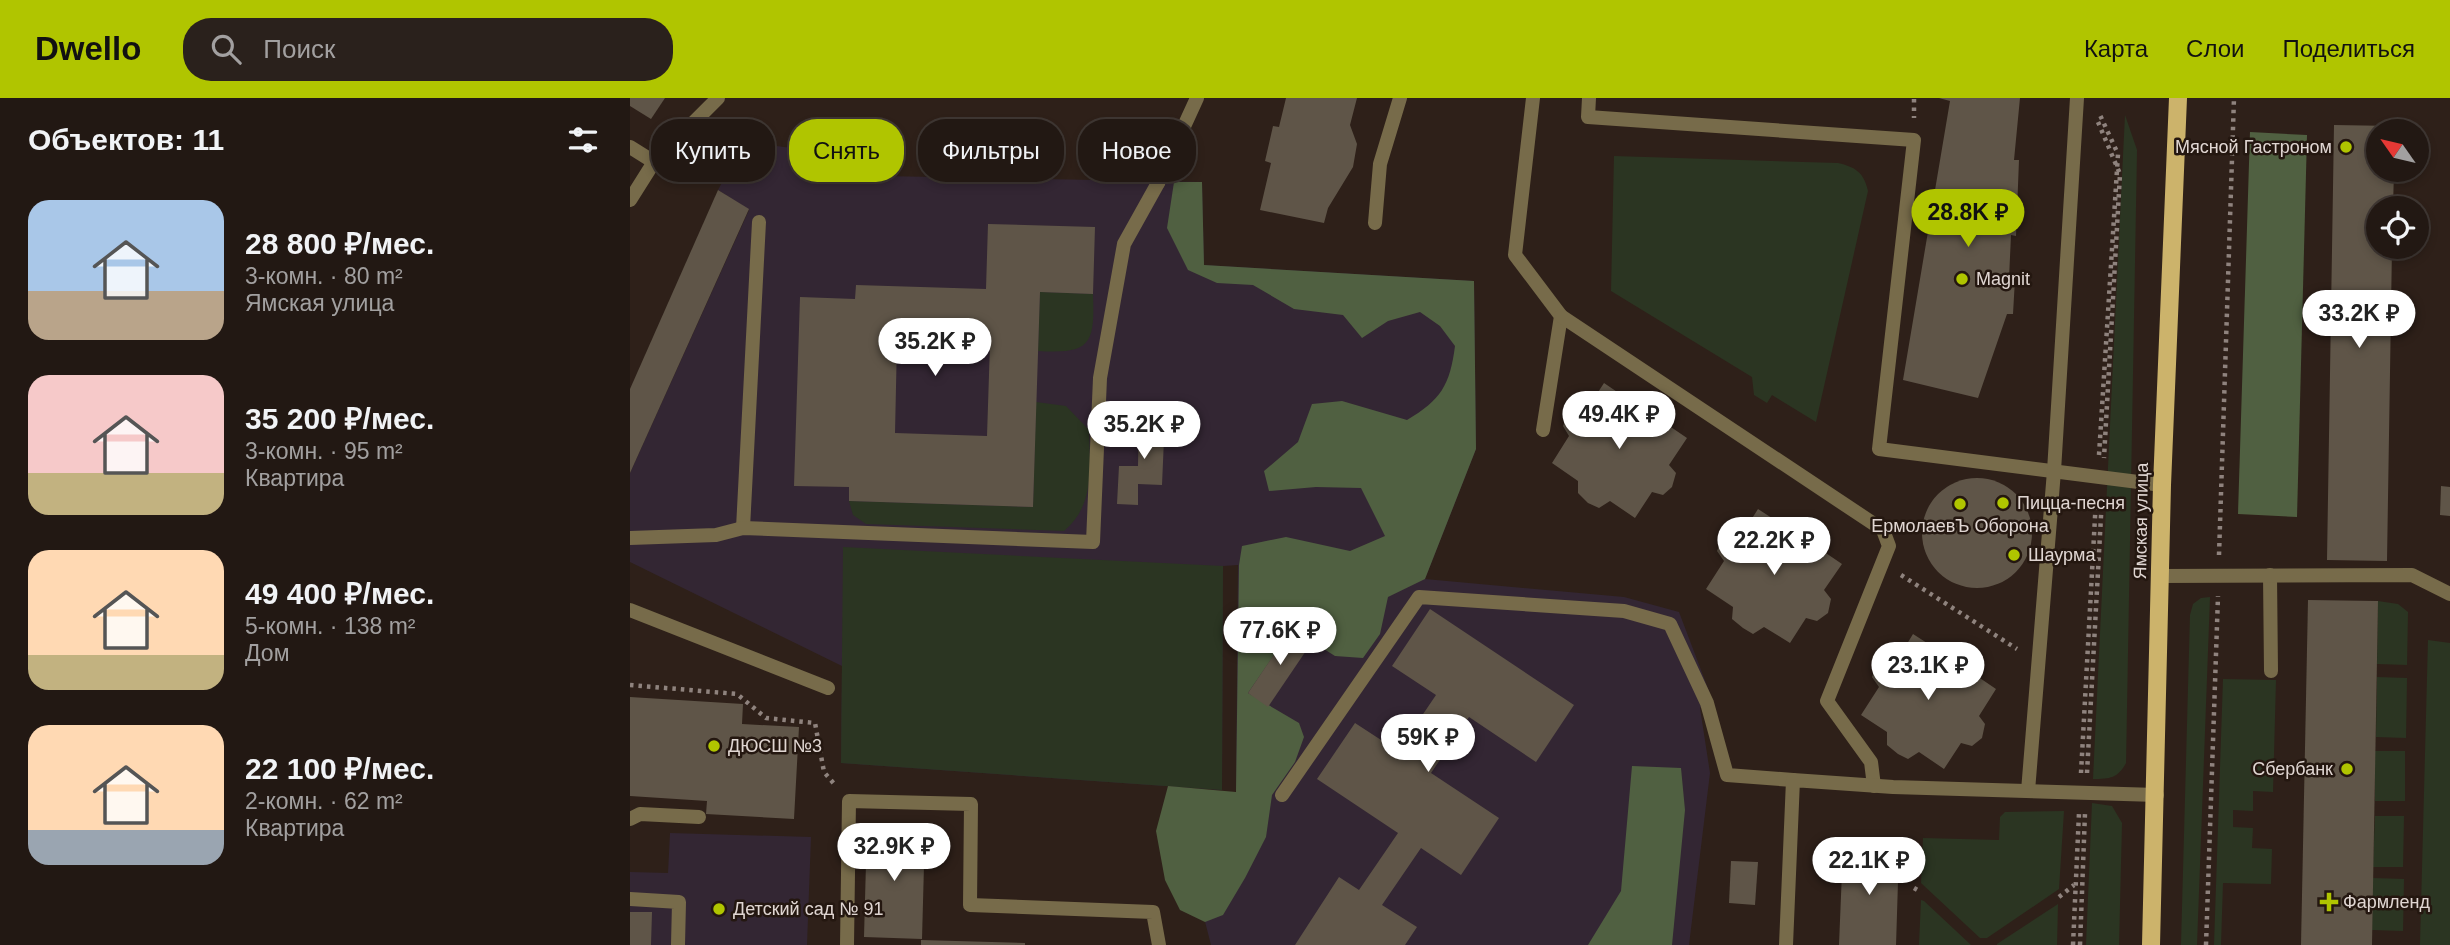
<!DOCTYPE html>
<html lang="ru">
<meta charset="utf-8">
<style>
body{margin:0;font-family:Arial,sans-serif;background:#2a211c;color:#f1f3f6;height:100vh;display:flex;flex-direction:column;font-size:26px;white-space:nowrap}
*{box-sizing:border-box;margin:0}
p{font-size:23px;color:#a2a0a0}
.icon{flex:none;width:38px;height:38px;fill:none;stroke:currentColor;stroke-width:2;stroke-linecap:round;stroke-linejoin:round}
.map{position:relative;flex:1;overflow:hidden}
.details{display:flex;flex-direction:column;background:#221813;width:630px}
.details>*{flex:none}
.hud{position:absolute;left:21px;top:21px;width:665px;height:63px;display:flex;gap:14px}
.needle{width:46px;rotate:304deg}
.controls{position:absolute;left:1736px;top:21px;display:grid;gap:14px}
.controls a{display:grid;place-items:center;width:63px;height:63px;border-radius:50%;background:#221813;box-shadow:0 4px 10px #0003,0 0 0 2px #3f3733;font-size:35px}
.price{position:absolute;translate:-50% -60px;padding:0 16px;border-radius:24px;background:#fff;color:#222;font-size:23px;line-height:46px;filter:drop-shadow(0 2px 4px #0008)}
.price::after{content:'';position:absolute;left:50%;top:42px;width:21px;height:16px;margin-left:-10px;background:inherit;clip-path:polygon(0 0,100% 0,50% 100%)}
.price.current{background:#b0c500;color:#111}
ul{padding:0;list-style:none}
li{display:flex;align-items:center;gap:21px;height:175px;padding:0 28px}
li span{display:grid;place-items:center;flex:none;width:196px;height:140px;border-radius:21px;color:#555}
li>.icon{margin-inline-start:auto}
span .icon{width:84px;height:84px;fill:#fffc;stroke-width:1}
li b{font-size:30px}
h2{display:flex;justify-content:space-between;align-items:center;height:84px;padding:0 28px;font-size:30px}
.pill{padding:0 24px;border-radius:28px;background:#221813;box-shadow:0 4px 10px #0003,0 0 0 2px #3f3733;font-size:24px;line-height:63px}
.pill.current{background:#b0c500;color:#111}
header{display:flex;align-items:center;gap:42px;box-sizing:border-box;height:98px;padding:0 35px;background:#b0c500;color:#111}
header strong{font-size:33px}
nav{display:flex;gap:38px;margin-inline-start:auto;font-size:24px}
.search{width:490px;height:63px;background:#2a211c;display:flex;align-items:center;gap:18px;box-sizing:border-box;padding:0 24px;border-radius:28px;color:#a2a0a0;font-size:26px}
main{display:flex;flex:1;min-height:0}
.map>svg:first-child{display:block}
.education{fill:#332633}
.green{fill:#2b3522}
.forest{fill:#506041}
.building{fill:#5f5548;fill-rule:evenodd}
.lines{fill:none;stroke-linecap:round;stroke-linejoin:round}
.path{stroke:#8f837e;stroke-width:4.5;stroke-dasharray:3.5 5;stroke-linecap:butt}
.service{stroke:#776b4a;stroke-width:14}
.minor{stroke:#776b4a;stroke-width:14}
.primary{stroke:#ccb36b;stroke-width:18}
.poi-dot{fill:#b0c500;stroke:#241710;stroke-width:2.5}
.labels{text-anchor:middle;stroke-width:5;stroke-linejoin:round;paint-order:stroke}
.poi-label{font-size:18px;fill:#e0d6d2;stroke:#241710;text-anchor:start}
.street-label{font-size:18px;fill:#e0d6d2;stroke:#241710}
</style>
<header>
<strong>Dwello</strong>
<div class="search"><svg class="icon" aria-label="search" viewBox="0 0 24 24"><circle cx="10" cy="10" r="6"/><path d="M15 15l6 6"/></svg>Поиск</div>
<nav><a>Карта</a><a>Слои</a><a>Поделиться</a></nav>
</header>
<main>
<section class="details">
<h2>Объектов: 11<svg class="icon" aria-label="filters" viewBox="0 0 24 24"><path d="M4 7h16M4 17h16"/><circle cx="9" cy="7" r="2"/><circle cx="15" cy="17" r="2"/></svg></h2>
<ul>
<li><span style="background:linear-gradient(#a9c7e8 65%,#b9a48a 0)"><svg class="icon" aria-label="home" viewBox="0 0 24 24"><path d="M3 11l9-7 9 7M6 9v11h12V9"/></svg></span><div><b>28 800 ₽/мес.</b><p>3-комн. · 80 m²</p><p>Ямская улица</p></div></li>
<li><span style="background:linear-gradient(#f6c9c9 70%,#c2b280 0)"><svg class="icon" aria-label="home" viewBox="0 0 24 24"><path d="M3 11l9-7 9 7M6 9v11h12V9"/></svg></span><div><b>35 200 ₽/мес.</b><p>3-комн. · 95 m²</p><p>Квартира</p></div></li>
<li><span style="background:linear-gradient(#ffd9b3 75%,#c2b280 0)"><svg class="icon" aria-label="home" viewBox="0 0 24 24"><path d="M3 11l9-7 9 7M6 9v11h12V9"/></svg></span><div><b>49 400 ₽/мес.</b><p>5-комн. · 138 m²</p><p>Дом</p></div></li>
<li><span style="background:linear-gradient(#ffd9b3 75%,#9aa5b1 0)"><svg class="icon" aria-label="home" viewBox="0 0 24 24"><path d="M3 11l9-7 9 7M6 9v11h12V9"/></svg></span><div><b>22 100 ₽/мес.</b><p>2-комн. · 62 m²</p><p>Квартира</p></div></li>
</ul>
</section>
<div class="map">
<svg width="1820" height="847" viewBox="0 0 1820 847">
<rect width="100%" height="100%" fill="#2e2019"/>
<g class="education">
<polygon points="113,44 195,54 196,77 572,84 574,167 844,183 846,351 795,481 994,499 1049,514 1082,601 1070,610 1080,675 1059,847 581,847 567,792 606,694 608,467 593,468 592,692 211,665 212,568 0,464 0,375 119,112 88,92"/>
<polygon points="40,735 181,739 177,847 0,847 0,774 38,775"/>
</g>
<g class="green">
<path d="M 1495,17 L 1507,52 L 1496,665 C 1488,680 1480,681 1463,681 Z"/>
<path d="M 984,58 L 1208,65 C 1225,69 1234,74 1238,93 L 1186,324 L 1142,297 L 1137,305 L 1124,297 L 1122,279 L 981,193 Z"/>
<path d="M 410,194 L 463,196 C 465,247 460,256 408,253 Z"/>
<path d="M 406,304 L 436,308 L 459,332 C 460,370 465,407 434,433 L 236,426 L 223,417 L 219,403 L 403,409 Z"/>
<polygon points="213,449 593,468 592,692 211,665"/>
<polygon points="1580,499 1567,847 1551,847 1560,517 1563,506 1571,500"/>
<polygon points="1748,503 1768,506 1778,514 1777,567 1747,566"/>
<polygon points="1798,542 1820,545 1820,847 1790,847"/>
<polygon points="1747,579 1777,580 1776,640 1746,639"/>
<polygon points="1593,581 1646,582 1643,694 1623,693 1623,713 1603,712 1603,729 1623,730 1622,750 1642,751 1641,786 1593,785 1591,847 1584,847"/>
<rect x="1745" y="653" width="30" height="50"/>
<polygon points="1462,705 1482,708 1492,725 1489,847 1456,847"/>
<polygon points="1434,713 1429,791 1357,840 1350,840 1291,785 1293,740 1369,742 1370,719 1375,714"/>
<polygon points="1745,718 1774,718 1773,769 1743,769"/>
<polygon points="1743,780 1774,781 1773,833 1742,832"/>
<polygon points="1291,802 1294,803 1341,847 1289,847"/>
<polygon points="1428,806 1427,847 1367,847 1367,846"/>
</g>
<g class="forest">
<polygon points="1620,34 1677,37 1667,419 1608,416"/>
<path d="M 544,84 L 572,84 L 574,167 L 844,183 L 846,351 L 795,481 L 758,499 L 750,536 L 733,560 L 705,558 L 662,531 L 618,595 L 669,625 L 674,639 L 665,664 L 642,697 L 636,739 L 615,780 L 593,817 L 575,824 L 550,812 L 535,782 L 526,733 L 538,688 L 606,694 L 609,467 L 612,448 L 656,439 L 720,453 L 755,438 L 731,390 L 686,389 L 639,393 L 634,373 L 668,344 L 682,306 L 712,303 L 777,322 C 811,302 820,287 825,248 L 810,228 L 790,214 L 758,223 L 732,240 L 713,217 L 664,211 L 623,187 L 587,185 L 558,172 L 537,130 Z"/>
<polygon points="1002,668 1051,670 1055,712 1042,847 958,847 991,793"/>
</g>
<g class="building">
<polygon points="0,0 35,0 21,21 0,8"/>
<polygon points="656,0 727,0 720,27 727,46 723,69 698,110 694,125 630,112 641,65 635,63 643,28 649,29"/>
<polygon points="1309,0 1390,0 1384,62 1389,62 1386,138 1381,137 1379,181 1385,181 1383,216 1377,216 1348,300 1273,282 1320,3"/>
<polygon points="1704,27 1764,28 1764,33 1748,33 1748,72 1764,72 1763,110 1748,110 1748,149 1762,149 1757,463 1697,462"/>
<polygon points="88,92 119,111 0,375 0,291"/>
<path d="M 358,126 L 465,129 L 463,196 L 410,194 L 403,409 L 219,403 L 219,389 L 164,388 L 170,199 L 225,201 L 226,187 L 356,191 ZM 267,243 L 360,246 L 357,338 L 265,335 Z"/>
<polygon points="974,285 1002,304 1010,300 1021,305 1031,313 1032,323 1057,340 1039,367 1046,375 1042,389 1033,397 1022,394 1005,420 980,403 969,410 958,405 948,395 948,383 922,365 939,338 933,328 938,315 948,305 959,308"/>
<polygon points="509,317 535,318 532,387 508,386 508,407 487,406 489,368 508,368"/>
<circle cx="1347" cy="435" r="55"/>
<polygon points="1811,388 1820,389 1820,418 1810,417"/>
<polygon points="1128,411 1156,429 1164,426 1175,431 1186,439 1187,449 1212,466 1194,492 1201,501 1198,515 1187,523 1176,520 1160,545 1134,529 1123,536 1113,530 1102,521 1103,509 1076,491 1094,463 1087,453 1092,440 1103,430 1114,433"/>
<polygon points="1678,502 1748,503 1742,847 1671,847"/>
<polygon points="800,511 944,607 906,664 839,619 801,675 869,720 831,777 791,750 752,807 787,829 775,847 665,847 709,779 729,792 768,735 687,681 725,625 768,653 806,597 762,568"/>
<polygon points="662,530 682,544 638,609 618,595"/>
<polygon points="1283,536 1311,554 1319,551 1330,556 1340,564 1341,574 1366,591 1349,618 1355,626 1352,640 1342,648 1331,645 1314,671 1289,654 1278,661 1268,656 1257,647 1257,634 1231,617 1249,589 1242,579 1247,566 1257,555 1269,559"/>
<polygon points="0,599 113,606 112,626 169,629 164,721 76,716 77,703 0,698"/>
<polygon points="237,728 295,730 292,841 234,839"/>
<polygon points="1213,749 1269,751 1266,847 1209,847"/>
<polygon points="1101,763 1128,764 1125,807 1099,805"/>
<polygon points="0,814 22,814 21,847 0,847"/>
<polygon points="291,842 395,845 395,847 291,847"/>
</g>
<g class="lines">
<g class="path">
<polyline points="1284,1 1284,20"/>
<polyline points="1468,24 1490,76 1474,360"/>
<polyline points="1469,357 1488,56 1470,17"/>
<polyline points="1589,457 1604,0"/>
<polyline points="1271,477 1387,551"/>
<polyline points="0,587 107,596 136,620 185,625 194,674 205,687"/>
<polyline points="1451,675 1466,401"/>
<polyline points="1457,675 1472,400"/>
<polyline points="1284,790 1291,794"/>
<polyline points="1429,799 1444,787"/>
<polyline points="1443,847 1449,715"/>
<polyline points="1450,847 1455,715"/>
<polyline points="1576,847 1588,498"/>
</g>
<g class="service">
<polyline points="903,0 885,157 931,218 913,332"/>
<polyline points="959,0 958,19 1284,42 1249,351 1532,387"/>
<polyline points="0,49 24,64"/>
<polyline points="0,102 24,64 88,0"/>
<polyline points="745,125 750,66 770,0"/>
<polyline points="931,218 1253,432 1259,448 1197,603 1241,664 1244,688"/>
<polyline points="113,430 129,124"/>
<polyline points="0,440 86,437 113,430 463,444 470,280 494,146 528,85"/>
<polyline points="1640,477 1641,573"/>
<polyline points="1531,478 1782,477 1820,496"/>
<polyline points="0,512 198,590"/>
<polyline points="1398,693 1424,373 1447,0"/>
<polyline points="652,697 789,499 994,513 1040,526 1077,605 1097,677 1163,682"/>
<polyline points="0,721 10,716 69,719"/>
<polyline points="0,801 49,804 48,847"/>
<polyline points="217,847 219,703 341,706 340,807 523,814 529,847"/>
<polyline points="1156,847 1163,682 1263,689 1527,697"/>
</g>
<polyline class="minor" points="528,85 567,0"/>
<polyline class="primary" points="1521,847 1532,387 1548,0"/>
</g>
<g class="poi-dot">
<circle cx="1716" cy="49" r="7"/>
<circle cx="1332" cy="181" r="7"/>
<circle cx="1373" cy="405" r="7"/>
<circle cx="1330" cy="406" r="7"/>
<circle cx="1384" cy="457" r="7"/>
<circle cx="84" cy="648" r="7"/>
<circle cx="1717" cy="671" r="7"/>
<path d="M1695.5 793.5h7v7h7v7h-7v7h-7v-7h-7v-7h7z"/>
<circle cx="89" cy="811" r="7"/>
</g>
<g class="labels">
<g class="poi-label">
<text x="1702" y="55" text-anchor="end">Мясной Гастроном</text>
<text x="1346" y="187">Magnit</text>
<text x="1387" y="411">Пицца-песня</text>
<text x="1330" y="434" text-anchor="middle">ЕрмолаевЪ Оборона</text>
<text x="1398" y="463">Шаурма</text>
<text x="98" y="654">ДЮСШ №3</text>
<text x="1703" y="677" text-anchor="end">Сбербанк</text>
<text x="1713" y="810">Фармленд</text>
<text x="103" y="817">Детский сад № 91</text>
</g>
<g class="street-label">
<text transform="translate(1511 423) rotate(-89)" y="6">Ямская улица</text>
</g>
</g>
</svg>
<div class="controls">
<a><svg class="needle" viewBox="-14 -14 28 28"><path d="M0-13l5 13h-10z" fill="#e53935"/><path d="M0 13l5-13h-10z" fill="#a2a0a0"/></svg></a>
<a><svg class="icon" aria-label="locate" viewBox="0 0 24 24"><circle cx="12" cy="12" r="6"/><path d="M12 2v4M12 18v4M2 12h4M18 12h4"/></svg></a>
</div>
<b class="price current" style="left:1338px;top:151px">28.8K ₽</b>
<b class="price" style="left:1729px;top:252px">33.2K ₽</b>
<b class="price" style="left:305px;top:280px">35.2K ₽</b>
<b class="price" style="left:989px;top:353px">49.4K ₽</b>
<b class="price" style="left:514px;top:363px">35.2K ₽</b>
<b class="price" style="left:1144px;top:479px">22.2K ₽</b>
<b class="price" style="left:650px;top:569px">77.6K ₽</b>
<b class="price" style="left:1298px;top:604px">23.1K ₽</b>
<b class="price" style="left:798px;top:676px">59K ₽</b>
<b class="price" style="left:264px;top:785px">32.9K ₽</b>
<b class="price" style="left:1239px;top:799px">22.1K ₽</b>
<div class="hud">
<a class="pill">Купить</a>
<a class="pill current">Снять</a>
<a class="pill">Фильтры</a>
<a class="pill">Новое</a>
</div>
</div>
</main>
